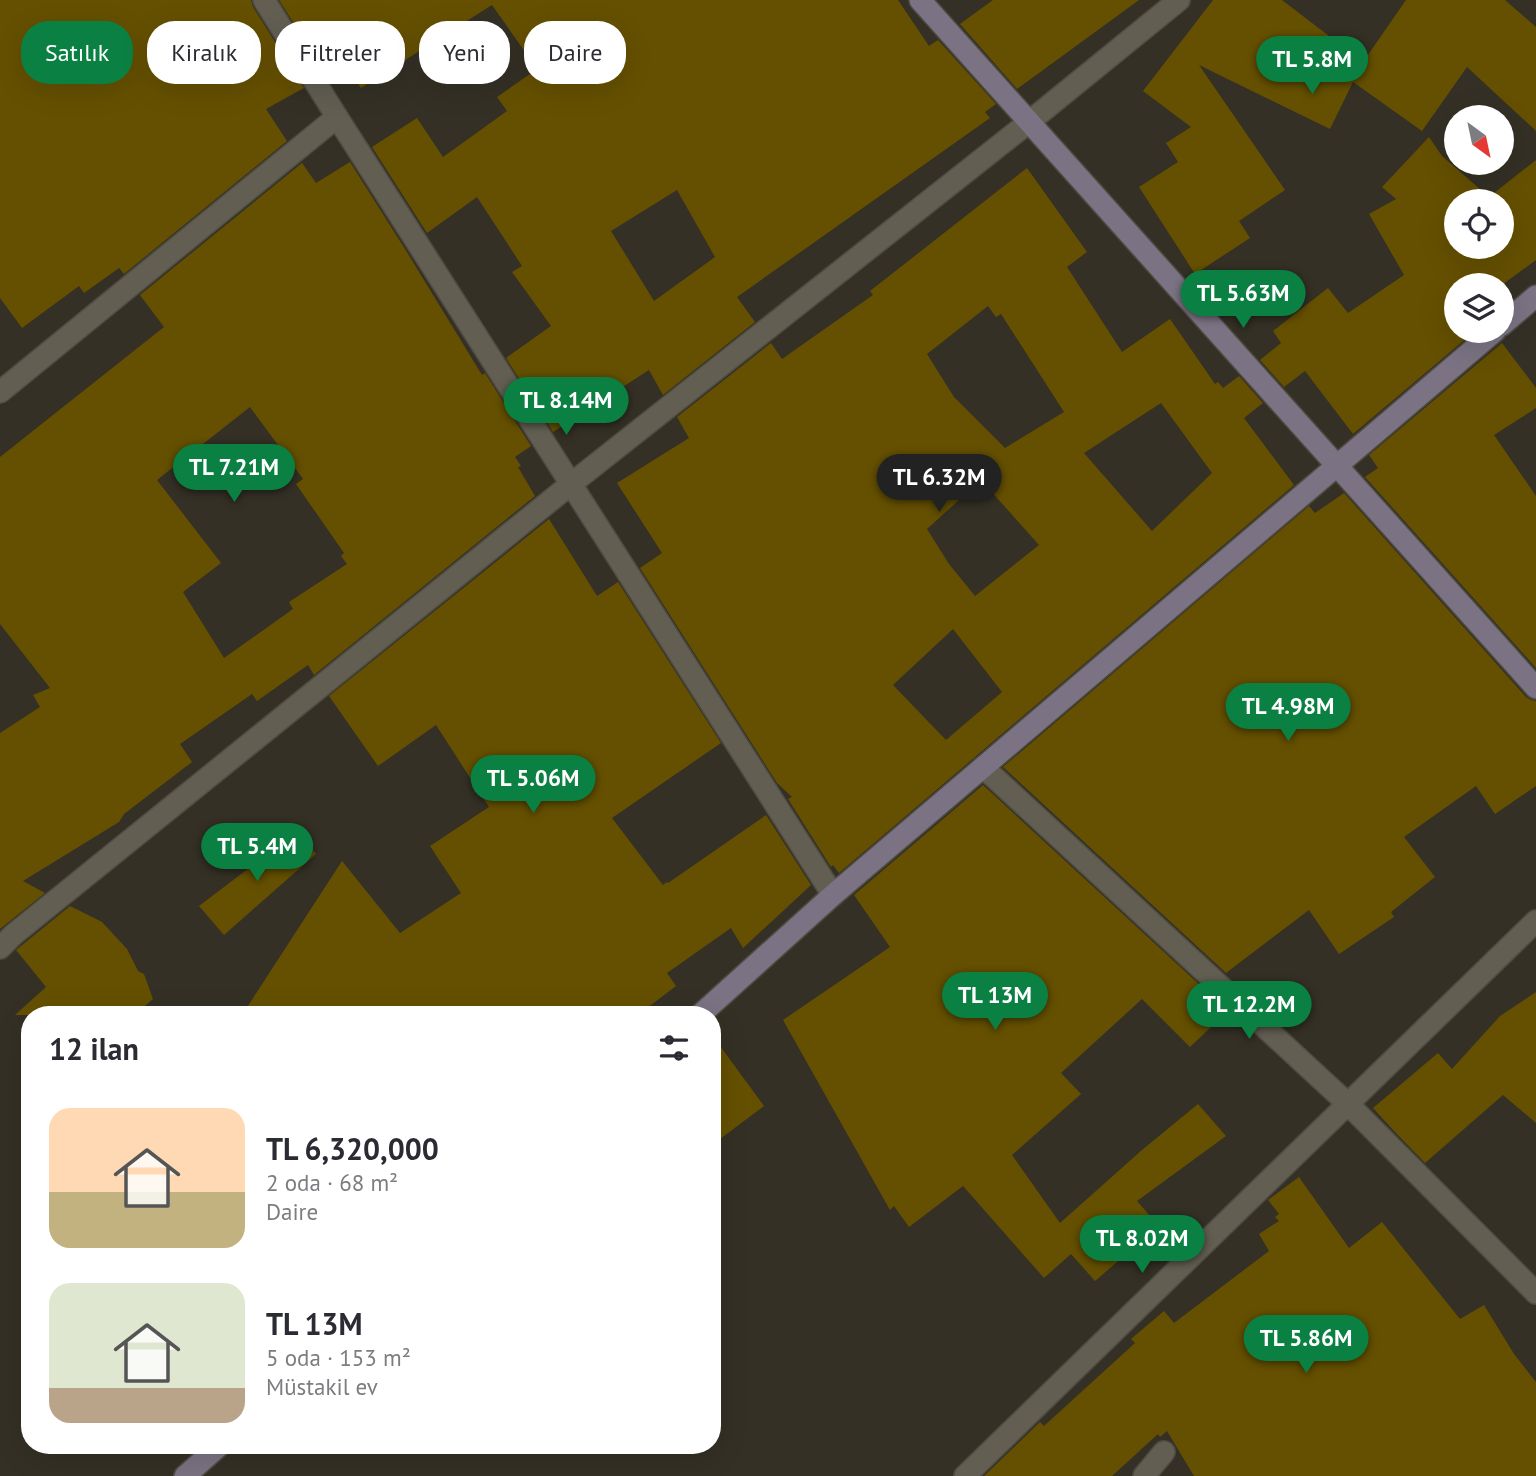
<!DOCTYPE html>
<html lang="tr">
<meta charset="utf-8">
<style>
body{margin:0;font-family:"PT Sans",sans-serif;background:#f7f7f7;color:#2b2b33;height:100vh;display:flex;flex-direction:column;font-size:26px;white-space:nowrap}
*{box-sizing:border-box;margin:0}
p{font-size:23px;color:#7c7c81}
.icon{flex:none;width:38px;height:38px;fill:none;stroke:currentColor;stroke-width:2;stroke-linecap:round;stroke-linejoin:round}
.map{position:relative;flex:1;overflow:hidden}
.side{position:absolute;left:21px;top:1006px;width:700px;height:448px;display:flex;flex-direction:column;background:#fff;border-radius:28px;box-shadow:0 7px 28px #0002}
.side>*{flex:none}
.top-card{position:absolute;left:21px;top:21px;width:700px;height:63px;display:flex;gap:14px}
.needle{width:46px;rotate:147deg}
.buttons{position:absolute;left:1444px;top:105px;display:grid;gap:14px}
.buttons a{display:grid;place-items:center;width:70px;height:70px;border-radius:50%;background:#fff;box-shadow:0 7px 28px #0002;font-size:35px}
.price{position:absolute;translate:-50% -60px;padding:0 16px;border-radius:24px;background:#0b8043;color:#fff;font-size:23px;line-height:46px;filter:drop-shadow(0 2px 4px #0008)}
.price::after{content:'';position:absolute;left:50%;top:42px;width:21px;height:16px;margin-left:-10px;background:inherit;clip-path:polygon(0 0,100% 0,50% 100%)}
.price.active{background:#222;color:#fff}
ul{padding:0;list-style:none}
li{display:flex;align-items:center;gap:21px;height:175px;padding:0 28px}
li span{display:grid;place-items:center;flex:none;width:196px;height:140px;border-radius:21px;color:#555}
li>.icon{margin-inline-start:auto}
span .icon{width:84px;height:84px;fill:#fffc;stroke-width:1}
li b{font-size:30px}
h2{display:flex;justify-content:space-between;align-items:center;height:84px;padding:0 28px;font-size:30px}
.pill{padding:0 24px;border-radius:28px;background:#fff;box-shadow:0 7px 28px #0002;font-size:24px;line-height:63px}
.pill.active{background:#0b8043;color:#fff}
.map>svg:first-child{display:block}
.building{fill:#655001;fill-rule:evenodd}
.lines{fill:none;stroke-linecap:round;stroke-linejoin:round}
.lane-casing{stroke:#4e4b42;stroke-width:24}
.street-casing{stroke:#4e4b42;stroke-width:24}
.secondary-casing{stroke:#4e4b42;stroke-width:24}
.lane{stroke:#625e52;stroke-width:21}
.street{stroke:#625e52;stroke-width:21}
.secondary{stroke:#7b7383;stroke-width:21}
</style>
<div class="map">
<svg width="1536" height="1476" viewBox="0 0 1536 1476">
<rect width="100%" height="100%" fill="#343025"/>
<g class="building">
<polygon points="0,0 251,0 253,7 304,88 266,109 287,141 124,274 119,268 84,293 79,286 22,328 0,298"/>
<path d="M 279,0 L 898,0 L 929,46 L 938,40 L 996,104 L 985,112 L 990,118 L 737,297 L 755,322 L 663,395 L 649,370 L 553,432 L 506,358 L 551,326 L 512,272 L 522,266 L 477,197 L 427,233 L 372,147 L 417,118 L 443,157 L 507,111 L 497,97 L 537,69 L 492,5 L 361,88 L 346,65 L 327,76 ZM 677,190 L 715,257 L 654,301 L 611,231 Z"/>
<polygon points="993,0 1139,0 1017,89 960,24"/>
<polygon points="1213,0 1282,0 1363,62 1406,0 1505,0 1536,27 1536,131 1467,67 1422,131 1353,82 1330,129 1199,65 1285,190 1239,221 1250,238 1195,274 1139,187 1178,162 1166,143 1191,127 1143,91"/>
<path d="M 1429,137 L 1442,156 L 1489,197 L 1536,160 L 1536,260 L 1502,285 L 1456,285 L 1456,331 L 1475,331 L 1353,434 L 1305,371 L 1284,387 L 1260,360 L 1281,343 L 1273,331 L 1328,288 L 1348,313 L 1404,275 L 1369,214 L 1396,199 L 1382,187 ZM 1456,201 L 1502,201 L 1502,247 L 1456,247 Z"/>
<path d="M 350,162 L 405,249 L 482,375 L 485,373 L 531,446 L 515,457 L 521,466 L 518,467 L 535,496 L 314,675 L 308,665 L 257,701 L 252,694 L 180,744 L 192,762 L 124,814 L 119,822 L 23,881 L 45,893 L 0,929 L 0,733 L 40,707 L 33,695 L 50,688 L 0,624 L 0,457 L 164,327 L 140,295 L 302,163 L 316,183 ZM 250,407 L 303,479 L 296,484 L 344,553 L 341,556 L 347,564 L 289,602 L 293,609 L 224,658 L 183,592 L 221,563 L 157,480 Z"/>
<path d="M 1027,168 L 1087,252 L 1067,267 L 1122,352 L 1170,319 L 1215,384 L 1218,382 L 1223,388 L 1239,376 L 1263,403 L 1244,418 L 1294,485 L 839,873 L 833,865 L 831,867 L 788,799 L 792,797 L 777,783 L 640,568 L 662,553 L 617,483 L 689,438 L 677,417 L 771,343 L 782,359 L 873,295 L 870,291 ZM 988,306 L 996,317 L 1001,314 L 1064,412 L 1005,448 L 954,397 L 927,354 ZM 1161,403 L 1212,473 L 1152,531 L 1084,453 ZM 981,480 L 1039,545 L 975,596 L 949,564 L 927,529 ZM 953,629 L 1002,692 L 946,740 L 893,685 Z"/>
<polygon points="1502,343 1536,388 1536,408 1494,435 1536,496 1536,668 1365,477 1378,468 1369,455"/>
<polygon points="1344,493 1526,697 1531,700 1536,701 1536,786 1495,814 1476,786 1404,837 1435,877 1391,912 1394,917 1339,954 1309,910 1226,973 1003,767 1309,506 1315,513"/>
<polygon points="549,519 597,596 618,582 721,743 612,818 663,885 667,882 668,883 766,815 811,885 743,948 731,928 667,973 676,986 638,1015 242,1015 342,861 400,933 461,893 430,846 489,807 436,725 378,766 329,696"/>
<polygon points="983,785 1228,1011 1190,1047 1142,999 1061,1073 1081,1094 1012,1155 1060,1223 1142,1150 1198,1104 1226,1136 1137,1201 1159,1226 1095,1281 1071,1254 1044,1278 963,1186 909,1227 894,1206 890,1210 783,1020 890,947 854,895"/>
<polygon points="298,831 316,854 224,935 199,906"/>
<polygon points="70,906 102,922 127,949 138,971 144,974 153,999 135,1015 15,1015 46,987 16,950"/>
<polygon points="1536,992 1536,1123 1503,1095 1425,1163 1393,1130 1373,1108 1438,1053 1452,1069 1500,1016"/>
<polygon points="712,1035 764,1106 712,1145"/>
<polygon points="1299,1177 1349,1248 1382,1222 1460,1319 1484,1305 1514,1354 1536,1382 1536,1476 1194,1476 1167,1431 1160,1437 1158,1434 1112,1476 984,1476 1040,1422 1044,1426 1135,1343 1131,1339 1164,1311 1174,1323 1269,1251 1259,1234 1279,1221 1275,1217 1279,1214 1268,1200"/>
</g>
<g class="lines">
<defs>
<polyline id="lane" points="1144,1476 1164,1452"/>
<g id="street">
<polyline points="264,0 337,117 833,895"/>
<polyline points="0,392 337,117"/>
<polyline points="983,767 1348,1104 1536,1293"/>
<polyline points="0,948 13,935 571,484 1029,122 1179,0"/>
<polyline points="965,1476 1536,921"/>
</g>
<g id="secondary">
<polyline points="920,0 1536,688"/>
<polyline points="1502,325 1536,296"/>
<polyline points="700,1015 833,895 1495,331"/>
<polyline points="185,1476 219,1446"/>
</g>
</defs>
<use href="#lane" class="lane-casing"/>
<use href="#street" class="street-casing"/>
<use href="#secondary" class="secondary-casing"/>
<use href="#lane" class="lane"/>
<use href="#street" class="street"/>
<use href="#secondary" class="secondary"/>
</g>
</svg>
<div class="buttons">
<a><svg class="needle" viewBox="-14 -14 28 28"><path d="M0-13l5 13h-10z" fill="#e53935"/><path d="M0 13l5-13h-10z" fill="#7c7c81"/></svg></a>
<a><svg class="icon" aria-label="locate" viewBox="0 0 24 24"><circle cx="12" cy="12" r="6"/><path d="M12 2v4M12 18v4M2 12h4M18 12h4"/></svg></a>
<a><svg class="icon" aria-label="layers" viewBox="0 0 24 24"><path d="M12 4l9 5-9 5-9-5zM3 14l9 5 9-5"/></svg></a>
</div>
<b class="price" style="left:1312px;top:96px">TL 5.8M</b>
<b class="price" style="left:1243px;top:330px">TL 5.63M</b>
<b class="price" style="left:566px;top:437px">TL 8.14M</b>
<b class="price" style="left:234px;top:504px">TL 7.21M</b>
<b class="price active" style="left:939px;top:514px">TL 6.32M</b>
<b class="price" style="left:1288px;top:743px">TL 4.98M</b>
<b class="price" style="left:533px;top:815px">TL 5.06M</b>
<b class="price" style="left:257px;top:883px">TL 5.4M</b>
<b class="price" style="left:995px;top:1032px">TL 13M</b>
<b class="price" style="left:1249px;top:1041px">TL 12.2M</b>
<b class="price" style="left:1142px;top:1275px">TL 8.02M</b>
<b class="price" style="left:1306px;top:1375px">TL 5.86M</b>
<div class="top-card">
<a class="pill active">Satılık</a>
<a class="pill">Kiralık</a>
<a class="pill">Filtreler</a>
<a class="pill">Yeni</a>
<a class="pill">Daire</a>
</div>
<section class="side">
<h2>12 ilan<svg class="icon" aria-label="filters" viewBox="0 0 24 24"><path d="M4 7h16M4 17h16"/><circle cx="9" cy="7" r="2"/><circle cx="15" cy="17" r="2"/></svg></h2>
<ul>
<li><span style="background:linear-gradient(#ffd9b3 60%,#c2b280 0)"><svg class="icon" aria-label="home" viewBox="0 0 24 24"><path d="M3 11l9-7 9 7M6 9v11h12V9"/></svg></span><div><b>TL 6,320,000</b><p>2 oda · 68 m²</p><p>Daire</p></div></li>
<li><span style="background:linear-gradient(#dfe7d0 75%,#b9a48a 0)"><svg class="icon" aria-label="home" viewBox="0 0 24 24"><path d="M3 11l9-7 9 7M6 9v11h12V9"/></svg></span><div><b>TL 13M</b><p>5 oda · 153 m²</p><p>Müstakil ev</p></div></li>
</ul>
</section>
</div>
